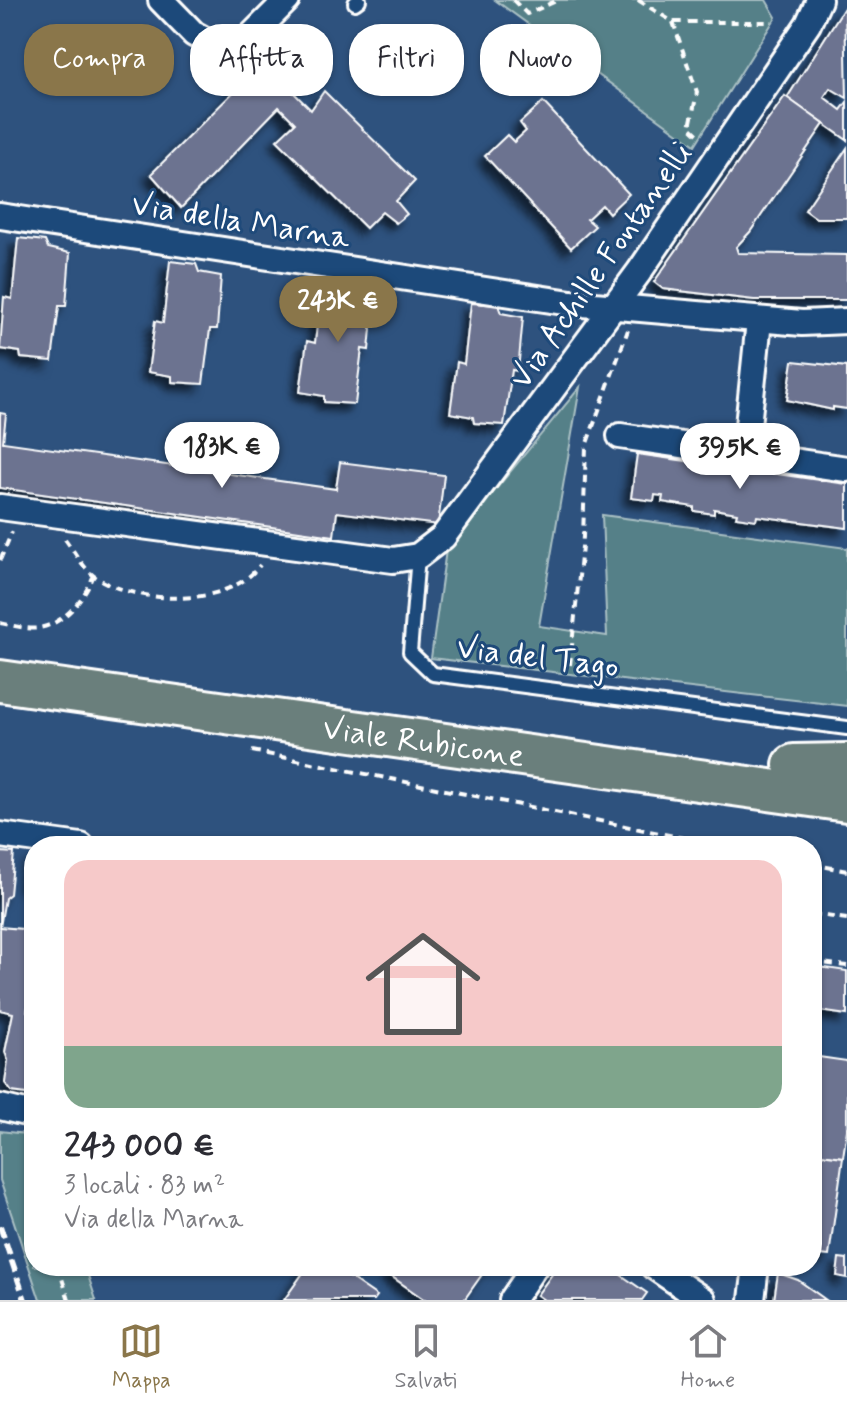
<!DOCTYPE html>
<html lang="it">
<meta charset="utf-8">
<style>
body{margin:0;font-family:Mynerve,sans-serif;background:#f7f7f7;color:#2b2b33;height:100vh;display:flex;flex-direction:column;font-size:30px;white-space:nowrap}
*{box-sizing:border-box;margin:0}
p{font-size:26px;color:#7c7c81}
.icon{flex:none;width:44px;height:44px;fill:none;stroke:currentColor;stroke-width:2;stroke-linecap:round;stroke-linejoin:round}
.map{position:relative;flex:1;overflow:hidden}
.drawer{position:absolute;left:24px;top:836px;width:798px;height:440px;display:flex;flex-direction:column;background:#fff;border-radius:32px;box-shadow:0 2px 6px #0004}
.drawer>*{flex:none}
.top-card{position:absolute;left:24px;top:24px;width:800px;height:72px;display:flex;gap:16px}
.price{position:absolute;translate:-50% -68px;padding:0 18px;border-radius:28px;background:#fff;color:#222;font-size:26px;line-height:52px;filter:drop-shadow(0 2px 4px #0008)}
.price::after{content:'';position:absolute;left:50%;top:48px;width:24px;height:18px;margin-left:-12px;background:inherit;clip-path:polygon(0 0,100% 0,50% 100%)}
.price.selected{background:#8a764a;color:#fff}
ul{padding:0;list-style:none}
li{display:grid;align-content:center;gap:16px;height:424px;padding:0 40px}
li+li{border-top:2px solid #e1e1e2}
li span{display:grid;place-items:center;height:248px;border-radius:24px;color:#555}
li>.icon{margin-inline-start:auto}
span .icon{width:144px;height:144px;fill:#fffc;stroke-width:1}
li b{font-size:34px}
.tag{padding:0 28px;border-radius:32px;background:#fff;box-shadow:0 2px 6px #0004;font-size:28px;line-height:72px}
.tag.selected{background:#8a764a;color:#fff}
.tabs{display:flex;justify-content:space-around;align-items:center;height:112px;border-top:2px solid #e1e1e2;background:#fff;font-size:22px;color:#7c7c81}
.tabs a{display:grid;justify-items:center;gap:4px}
.tabs .selected{color:#8a764a}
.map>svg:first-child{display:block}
.green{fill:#558088;stroke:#aac0c4;stroke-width:2}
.building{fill:#6c7390;stroke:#fff;stroke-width:2;filter:url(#shadow)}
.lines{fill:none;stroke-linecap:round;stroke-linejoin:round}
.service-casing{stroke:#fff;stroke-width:18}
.minor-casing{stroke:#fff;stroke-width:30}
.trunk-casing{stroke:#fff;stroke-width:46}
.path{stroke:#fff;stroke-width:4;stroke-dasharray:8 6;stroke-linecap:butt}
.service{stroke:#1f4a7a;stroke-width:12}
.minor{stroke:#1f4a7a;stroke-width:24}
.trunk{stroke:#6b7f7c;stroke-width:40}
.rail{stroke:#fff;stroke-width:6;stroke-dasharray:12 6;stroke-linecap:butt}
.labels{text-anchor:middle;stroke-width:6;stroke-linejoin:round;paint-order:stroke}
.street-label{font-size:32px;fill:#fff;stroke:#1f4a7a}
</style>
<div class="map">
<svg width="847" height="1300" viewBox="0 0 847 1300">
<defs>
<filter id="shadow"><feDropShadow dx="-7" dy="7" stdDeviation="4" flood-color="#0009"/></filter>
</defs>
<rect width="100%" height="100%" fill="#2e527e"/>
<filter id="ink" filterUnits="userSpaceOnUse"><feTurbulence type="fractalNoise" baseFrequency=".0125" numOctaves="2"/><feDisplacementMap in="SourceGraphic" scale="16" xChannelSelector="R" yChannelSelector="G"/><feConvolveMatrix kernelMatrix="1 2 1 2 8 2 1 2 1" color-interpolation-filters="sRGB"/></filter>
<g filter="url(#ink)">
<g class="green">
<polygon points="495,0 766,0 776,17 695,145"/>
<polygon points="580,387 539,626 607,636 602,515 847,548 847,706 431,658 446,550"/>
<polygon points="0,1131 34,1135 34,1266 85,1266 96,1300 40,1300 0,1180"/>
</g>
<g class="building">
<polygon points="845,6 847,98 830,88 824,97 841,110 847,102 847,140 787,98"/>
<polygon points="292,34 326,66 294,93 311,110 324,91 415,181 396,201 407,214 396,223 382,212 366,228 277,140 295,123 279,107 181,208 151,174"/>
<polygon points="785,96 824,124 750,232 736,247 738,253 847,255 847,300 754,300 663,289 654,282"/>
<polygon points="543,102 629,194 609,213 602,205 587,219 595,226 571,248 485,156 507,135 514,142 526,131 520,123"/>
<polygon points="847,148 847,218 816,218 805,210"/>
<polygon points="18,238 45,241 48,248 70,253 66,306 59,306 52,361 21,358 20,352 0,349 4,297 12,299"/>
<polygon points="170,261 196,264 199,272 221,276 217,329 210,329 203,384 172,382 172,376 148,372 155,321 163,323"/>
<polygon points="322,281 348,284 351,292 374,296 369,350 362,349 355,404 324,402 324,396 300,392 307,341 315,343"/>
<polygon points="471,303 498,305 501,313 523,317 518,371 512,370 504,425 474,423 473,417 450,413 457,362 464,364"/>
<polygon points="793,361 847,367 847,409 833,407 833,410 787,400"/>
<polygon points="0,413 6,414 3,442 336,489 340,462 444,475 438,525 337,512 334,536 0,488"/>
<polygon points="637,454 847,484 847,528 757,516 756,520 736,517 737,513 714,509 714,514 694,511 694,507 662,502 663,496 655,495 654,501 631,498"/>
<polygon points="0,852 14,853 10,894 5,898 0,927 34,930 34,979 27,1011 34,1012 34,1095 12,1092 5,1083 8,1060 5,1052 13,1013 0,1010"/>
<polygon points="31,857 34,858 34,885 27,884"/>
<polygon points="812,966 847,971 847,1015 812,1010"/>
<polygon points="812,1056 847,1061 847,1130 843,1157 812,1153"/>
<polygon points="812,1153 843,1157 829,1256 812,1254"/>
<polygon points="839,1258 847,1259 847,1278 837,1276"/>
<polygon points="308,1266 333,1266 377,1296 374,1300 284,1300"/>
<polygon points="394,1266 488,1266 464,1300 425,1300 388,1274"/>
<polygon points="558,1266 608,1266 647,1293 642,1300 544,1300 537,1295"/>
<polygon points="778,1273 798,1280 826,1300 774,1300"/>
</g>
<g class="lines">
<defs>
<g id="service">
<polyline points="355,3 359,0"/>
<polyline points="418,556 410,652 433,674 847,728"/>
</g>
<g id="minor">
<polyline points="161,0 194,34 227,52 248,39 287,0"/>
<polyline points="0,216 571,303 802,323 847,321"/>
<polyline points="620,436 847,469"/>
<polyline points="745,454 759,321"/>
<polyline points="0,507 393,560 418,556 443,537 639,272 808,24 819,0"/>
<polyline points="0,835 81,846"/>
<polyline points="0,1107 34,1115"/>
<polyline points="653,1266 703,1300"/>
<polyline points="512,1300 535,1266"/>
<polyline points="752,1300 756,1266"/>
</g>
<g id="trunk">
<path id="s1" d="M 0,681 L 847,801"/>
<polyline points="794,765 847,764"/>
</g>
</defs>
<use href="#service" class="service-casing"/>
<use href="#minor" class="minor-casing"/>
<use href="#trunk" class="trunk-casing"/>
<g class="path">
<polyline points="513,0 527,14 558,0"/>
<polyline points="638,0 673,22 772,22"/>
<polyline points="673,22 697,92 690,127 702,138"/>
<path d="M 65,539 C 74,551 84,570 97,578 C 139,604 227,609 260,565"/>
<polyline points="0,560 12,532"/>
<path d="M 0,623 C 11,625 28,630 39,628 C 64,624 84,599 93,577"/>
<polyline points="570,665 583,537 586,446 628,330"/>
<polyline points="252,751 724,846"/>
<polyline points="812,864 847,871"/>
<polyline points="812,914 847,919"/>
<polyline points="812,962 847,966"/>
<polyline points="58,1266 69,1300"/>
</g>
<use href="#service" class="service"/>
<use href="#minor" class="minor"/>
<use href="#trunk" class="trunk"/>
<g class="rail">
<polyline points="0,1226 25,1300"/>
<polyline points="0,1299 0,1300"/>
</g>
</g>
</g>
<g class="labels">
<g class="street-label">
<text transform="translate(241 220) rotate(9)" y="11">Via della Marna</text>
<text transform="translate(600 265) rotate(-55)" y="11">Via Achille Fontanelli</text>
<text transform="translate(538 656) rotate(7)" y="11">Via del Tago</text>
<text dy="11" stroke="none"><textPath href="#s1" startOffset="428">Viale Rubicone</textPath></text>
</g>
</g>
</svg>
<b class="price selected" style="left:338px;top:344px">243K €</b>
<b class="price" style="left:222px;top:490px">183K €</b>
<b class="price" style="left:740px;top:491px">395K €</b>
<div class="top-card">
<a class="tag selected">Compra</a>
<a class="tag">Affitta</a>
<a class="tag">Filtri</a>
<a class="tag">Nuovo</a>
</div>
<section class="drawer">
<ul>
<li><span style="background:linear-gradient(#f6c9c9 75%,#7fa58c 0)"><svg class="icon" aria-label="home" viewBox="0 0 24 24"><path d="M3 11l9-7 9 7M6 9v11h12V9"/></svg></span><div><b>243 000 €</b><p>3 locali · 83 m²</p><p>Via della Marna</p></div></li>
</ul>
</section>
</div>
<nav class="tabs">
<a class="selected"><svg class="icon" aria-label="map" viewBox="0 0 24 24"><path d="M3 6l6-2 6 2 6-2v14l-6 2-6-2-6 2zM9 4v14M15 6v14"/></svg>Mappa</a>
<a><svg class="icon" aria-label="saved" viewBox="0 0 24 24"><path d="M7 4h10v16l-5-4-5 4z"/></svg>Salvati</a>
<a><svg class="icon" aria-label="home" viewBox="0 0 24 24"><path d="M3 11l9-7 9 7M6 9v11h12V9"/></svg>Home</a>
</nav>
